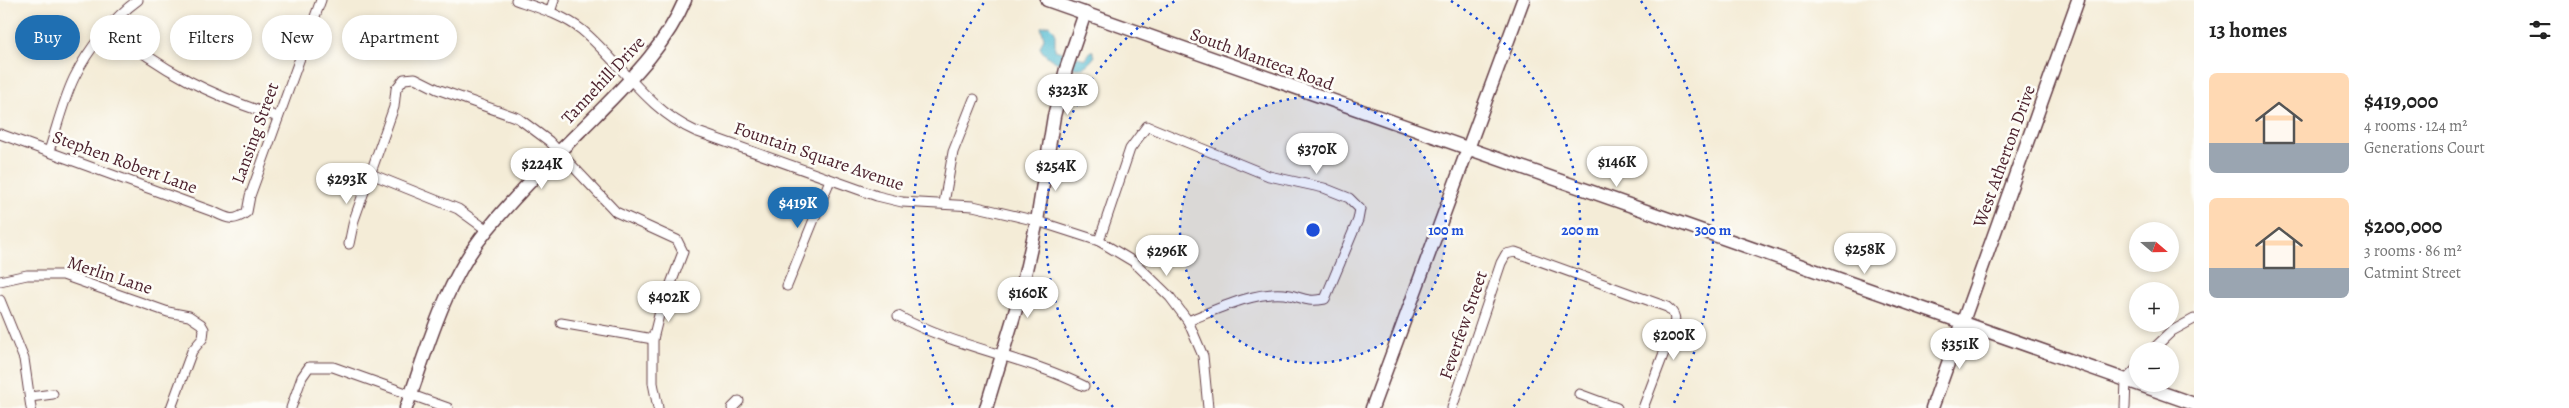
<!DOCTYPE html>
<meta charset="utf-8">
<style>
body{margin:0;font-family:Alegreya,serif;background:#f2f2f2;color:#222;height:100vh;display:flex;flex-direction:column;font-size:19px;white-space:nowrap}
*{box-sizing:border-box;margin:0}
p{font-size:16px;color:#767676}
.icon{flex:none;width:28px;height:28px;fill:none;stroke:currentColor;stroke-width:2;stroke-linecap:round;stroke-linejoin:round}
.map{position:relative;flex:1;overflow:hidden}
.drawer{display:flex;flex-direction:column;background:#fff;width:375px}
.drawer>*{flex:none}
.top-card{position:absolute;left:15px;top:15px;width:475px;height:45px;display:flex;gap:10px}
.needle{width:32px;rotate:110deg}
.fabs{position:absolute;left:2129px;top:222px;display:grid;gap:10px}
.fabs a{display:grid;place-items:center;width:50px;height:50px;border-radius:50%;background:#fff;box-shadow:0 2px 8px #0003;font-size:25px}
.price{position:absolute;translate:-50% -42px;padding:0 11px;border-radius:18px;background:#fff;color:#222;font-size:16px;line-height:32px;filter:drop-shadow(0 1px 2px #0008)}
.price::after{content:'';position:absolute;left:50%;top:30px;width:15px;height:11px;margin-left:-8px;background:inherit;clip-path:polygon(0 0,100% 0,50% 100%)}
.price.current{background:#1f6fb2;color:#fff}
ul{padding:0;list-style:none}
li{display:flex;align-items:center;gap:15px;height:125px;padding:0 15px}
li span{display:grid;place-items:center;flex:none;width:140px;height:100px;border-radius:8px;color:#555}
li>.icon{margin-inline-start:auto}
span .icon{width:60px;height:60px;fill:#fffc;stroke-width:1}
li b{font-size:21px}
h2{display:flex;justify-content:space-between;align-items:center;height:60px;padding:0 15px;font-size:21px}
.tag{padding:0 18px;border-radius:22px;background:#fff;box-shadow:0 2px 8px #0003;font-size:18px;line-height:45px}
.tag.current{background:#1f6fb2;color:#fff}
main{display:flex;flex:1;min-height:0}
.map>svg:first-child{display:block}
.water{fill:#55bcd2;stroke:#506e7e}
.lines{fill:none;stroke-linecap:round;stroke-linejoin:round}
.street-casing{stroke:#643e45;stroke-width:11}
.secondary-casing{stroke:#643e45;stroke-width:15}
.street{stroke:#fff;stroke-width:9}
.secondary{stroke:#fff;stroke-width:12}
.ring{fill:none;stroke:#1d4ed8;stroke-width:2.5;stroke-dasharray:2.5 5}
.labels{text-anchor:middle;stroke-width:5;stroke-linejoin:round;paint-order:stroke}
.street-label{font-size:18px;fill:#4a1f2b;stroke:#fdfcf7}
.centre{fill:#1d4ed8;stroke:#fdfcf7;stroke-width:2.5}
.ring-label{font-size:15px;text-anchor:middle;font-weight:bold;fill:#1d4ed8;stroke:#fdfcf7;stroke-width:5;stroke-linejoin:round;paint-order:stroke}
</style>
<main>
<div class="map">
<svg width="2194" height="408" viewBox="0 0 2194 408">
<rect width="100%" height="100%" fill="#fdfcf7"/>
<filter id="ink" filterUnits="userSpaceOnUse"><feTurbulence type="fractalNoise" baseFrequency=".02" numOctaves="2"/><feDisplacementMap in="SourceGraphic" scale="10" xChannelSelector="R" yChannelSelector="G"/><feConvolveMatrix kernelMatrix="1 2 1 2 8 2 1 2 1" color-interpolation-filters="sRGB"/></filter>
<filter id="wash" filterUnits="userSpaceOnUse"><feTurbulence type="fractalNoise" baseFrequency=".0096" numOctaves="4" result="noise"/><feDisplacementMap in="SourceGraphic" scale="20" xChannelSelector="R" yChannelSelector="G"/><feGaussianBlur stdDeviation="1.12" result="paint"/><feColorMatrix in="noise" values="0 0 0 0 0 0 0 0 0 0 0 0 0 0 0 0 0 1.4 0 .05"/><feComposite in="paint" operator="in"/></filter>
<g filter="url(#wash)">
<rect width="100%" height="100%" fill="#f4ecd7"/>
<path class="water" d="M 1049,25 L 1055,31 L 1055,50 L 1085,59 L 1092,50 L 1095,56 C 1091,61 1086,67 1080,68 C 1069,70 1043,58 1040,47 L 1044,38 L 1041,27 Z"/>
</g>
<g filter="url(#ink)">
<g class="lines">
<defs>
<g id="street">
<path d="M 516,0 C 539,8 563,15 582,30 C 621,63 647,109 695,131 L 877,196 L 902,202 L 973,206 L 1037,221 L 1099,241 L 1134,262 L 1170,297 L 1188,321 L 1203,356 L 1208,408"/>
<polyline points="550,12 554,0"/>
<path d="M 110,27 C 160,71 215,97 278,117"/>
<path d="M 0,134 L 214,212 C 228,219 234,222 247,212 L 250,196 L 321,0"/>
<path d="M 49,151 C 57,127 63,101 74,78 C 88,49 113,18 138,0"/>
<polyline points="371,174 458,209 487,230"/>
<polyline points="944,203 953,152 974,99"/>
<path d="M 1099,241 L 1130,149 L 1147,126 L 1269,176 L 1324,188 L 1349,198 L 1360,209 L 1358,220 L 1325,299 C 1303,303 1302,296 1284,294 C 1254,291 1215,310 1188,321"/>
<polyline points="349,244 354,220 394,107 396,89 404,79 415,78 437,89 518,118 549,141 616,212 677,240 683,252 659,315 653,339 653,383 658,408"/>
<polyline points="0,281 27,275 63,275 168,312 189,316 201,324 204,329 203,338 192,351 171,408"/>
<polyline points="787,286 830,180"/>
<polyline points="0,300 24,359 31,408"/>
<path d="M 898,316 C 956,348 1024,356 1084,386"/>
<polyline points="561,323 653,339"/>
<polyline points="2151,351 2172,331 2194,319"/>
<polyline points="1579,394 1617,408"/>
<polyline points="30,397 53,394"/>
<polyline points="291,408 302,377 309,367 333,367 448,408"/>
<polyline points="732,408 739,401"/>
<path d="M 1452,408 L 1501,263 L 1506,254 L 1515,252 L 1667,307 C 1676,314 1676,319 1673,329 L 1643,408"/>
<polyline points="2125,408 2126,380 2138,367"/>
</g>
<g id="secondary">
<polyline points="1047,0 2194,404"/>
<path d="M 406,408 C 428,347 445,280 488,229 C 521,189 558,153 595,116 C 629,81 665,47 685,0"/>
<polyline points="986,408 1020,296 1037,221 1054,116 1066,69 1085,13"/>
<polyline points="1372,408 1523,0"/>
<polyline points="1932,408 2078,0"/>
</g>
</defs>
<use href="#street" class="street-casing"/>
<use href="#secondary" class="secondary-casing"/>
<use href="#street" class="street"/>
<use href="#secondary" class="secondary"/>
</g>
</g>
<circle cx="1313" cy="230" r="133" fill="#1d4ed8" fill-opacity=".12"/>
<g class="ring">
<circle cx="1313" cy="230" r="133"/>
<path d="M1113 407A267 267 0 0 1 1175 1M1451 1A267 267 0 0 1 1513 407"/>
<path d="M953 405A400 400 0 0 1 985 1M1641 1A400 400 0 0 1 1673 405"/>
</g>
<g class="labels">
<g class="street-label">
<text transform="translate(1262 59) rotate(20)" y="6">South Manteca Road</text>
<text transform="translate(603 80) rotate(-47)" y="6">Tannehill Drive</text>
<text transform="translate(255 133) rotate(-70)" y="6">Lansing Street</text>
<text transform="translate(819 156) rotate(19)" y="6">Fountain Square Avenue</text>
<text transform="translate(2004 156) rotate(-70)" y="6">West Atherton Drive</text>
<text transform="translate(125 162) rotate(20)" y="6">Stephen Robert Lane</text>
<text transform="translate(110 275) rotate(18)" y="6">Merlin Lane</text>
<text transform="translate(1463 325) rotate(-71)" y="6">Feverfew Street</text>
</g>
</g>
<circle cx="1313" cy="230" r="8" class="centre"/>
<g class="ring-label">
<text x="1446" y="235">100 m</text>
<text x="1580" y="235">200 m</text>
<text x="1713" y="235">300 m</text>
</g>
</svg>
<div class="fabs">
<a><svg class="needle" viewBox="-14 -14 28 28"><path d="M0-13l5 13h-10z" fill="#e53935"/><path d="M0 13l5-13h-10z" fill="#767676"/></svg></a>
<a>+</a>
<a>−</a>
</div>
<b class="price" style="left:1068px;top:116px">$323K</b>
<b class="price" style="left:1317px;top:175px">$370K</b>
<b class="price" style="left:1617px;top:188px">$146K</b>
<b class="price" style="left:542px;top:190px">$224K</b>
<b class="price" style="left:1056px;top:192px">$254K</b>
<b class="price" style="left:347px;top:205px">$293K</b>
<b class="price current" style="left:798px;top:229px">$419K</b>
<b class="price" style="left:1865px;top:275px">$258K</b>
<b class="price" style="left:1167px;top:277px">$296K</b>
<b class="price" style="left:1028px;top:319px">$160K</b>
<b class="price" style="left:669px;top:323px">$402K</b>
<b class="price" style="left:1674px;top:361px">$200K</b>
<b class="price" style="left:1960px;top:370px">$351K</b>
<div class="top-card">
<a class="tag current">Buy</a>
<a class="tag">Rent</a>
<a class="tag">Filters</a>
<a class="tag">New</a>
<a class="tag">Apartment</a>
</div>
</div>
<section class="drawer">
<h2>13 homes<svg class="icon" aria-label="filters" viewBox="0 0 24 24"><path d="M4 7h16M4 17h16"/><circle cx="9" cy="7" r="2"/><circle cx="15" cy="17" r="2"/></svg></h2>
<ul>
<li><span style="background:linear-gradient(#ffd9b3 70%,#9aa5b1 0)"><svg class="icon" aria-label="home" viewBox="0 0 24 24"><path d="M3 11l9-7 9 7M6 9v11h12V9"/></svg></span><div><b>$419,000</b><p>4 rooms · 124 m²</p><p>Generations Court</p></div></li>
<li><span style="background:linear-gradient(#ffd9b3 70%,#9aa5b1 0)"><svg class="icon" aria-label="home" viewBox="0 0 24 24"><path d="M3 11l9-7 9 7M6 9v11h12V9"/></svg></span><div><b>$200,000</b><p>3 rooms · 86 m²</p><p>Catmint Street</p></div></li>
</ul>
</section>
</main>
